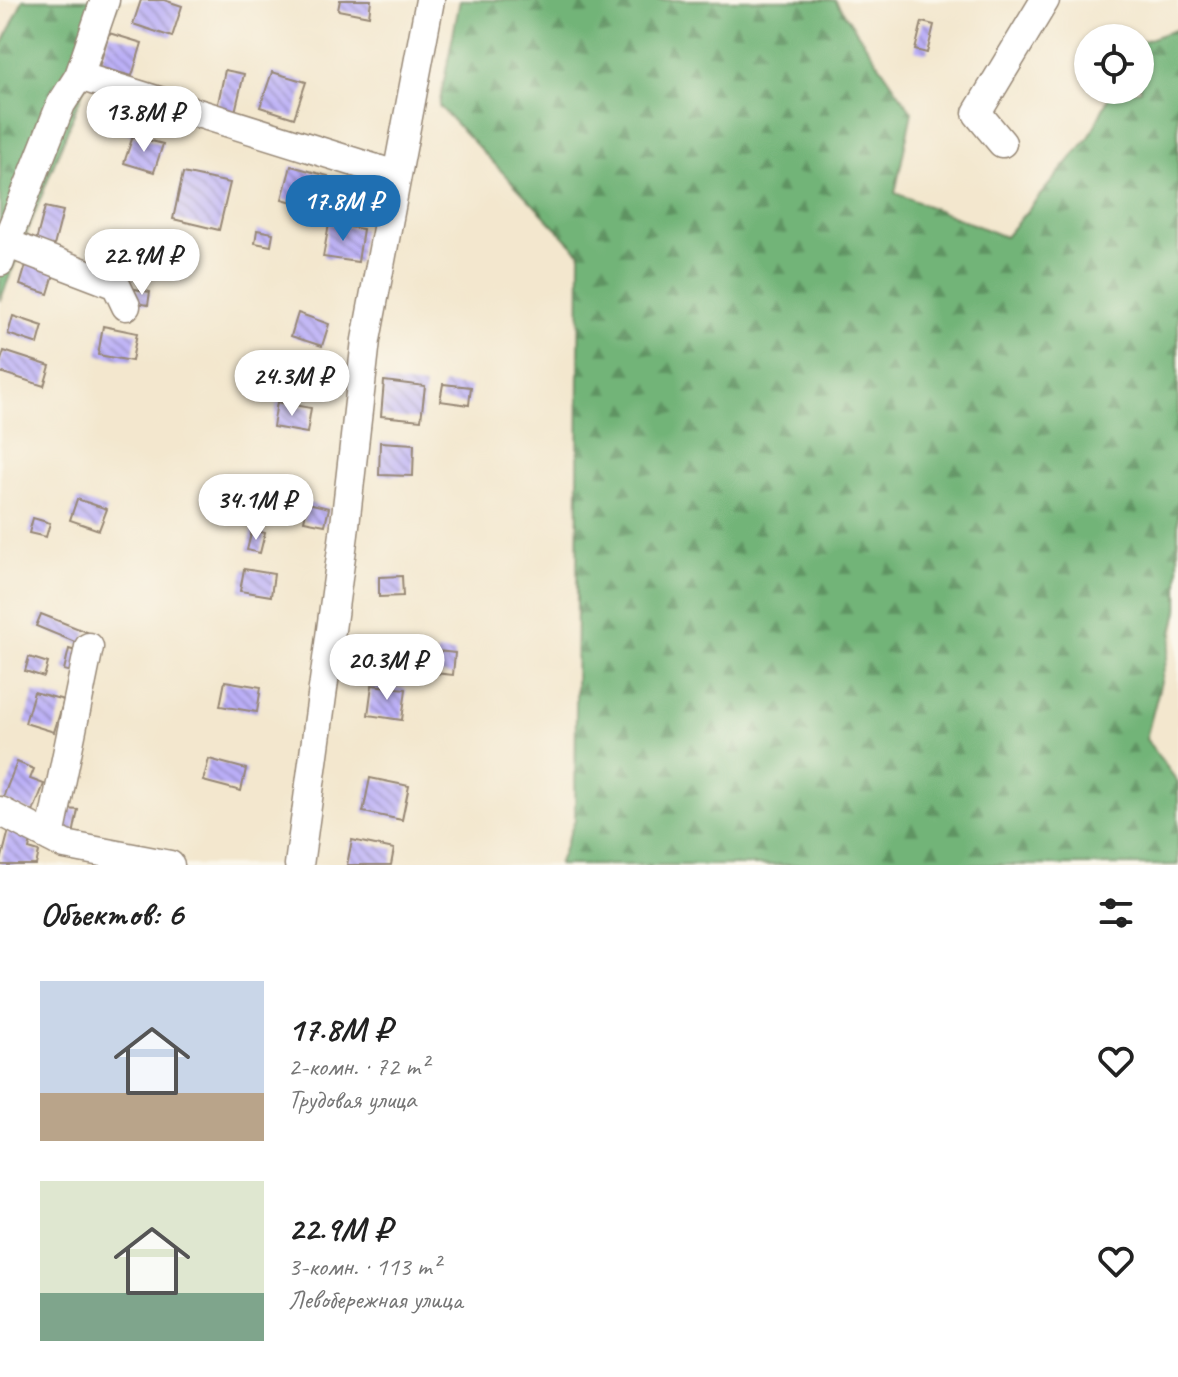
<!DOCTYPE html>
<html lang="ru">
<meta charset="utf-8">
<style>
body{margin:0;font-family:Caveat,sans-serif;background:#f2f2f2;color:#222;height:100vh;display:flex;flex-direction:column;font-size:30px;white-space:nowrap}
*{box-sizing:border-box;margin:0}
p{font-size:26px;color:#767676}
.icon{flex:none;width:44px;height:44px;fill:none;stroke:currentColor;stroke-width:2;stroke-linecap:round;stroke-linejoin:round}
.map{position:relative;height:865px;overflow:hidden}
.details{display:flex;flex-direction:column;background:#fff;flex:1}
.details>*{flex:none}
.fabs{position:absolute;left:1074px;top:24px;display:grid;gap:16px}
.fabs a{display:grid;place-items:center;width:80px;height:80px;border-radius:50%;background:#fff;box-shadow:0 2px 6px #0004;font-size:40px}
.price{position:absolute;translate:-50% -68px;padding:0 18px;border-radius:28px;background:#fff;color:#222;font-size:26px;line-height:52px;filter:drop-shadow(0 2px 4px #0008)}
.price::after{content:'';position:absolute;left:50%;top:48px;width:24px;height:18px;margin-left:-12px;background:inherit;clip-path:polygon(0 0,100% 0,50% 100%)}
.price.selected{background:#1f6fb2;color:#fff}
ul{padding:0;list-style:none}
li{display:flex;align-items:center;gap:24px;height:200px;padding:0 40px}
li span{display:grid;place-items:center;flex:none;width:224px;height:160px;border-radius:0px;color:#555}
li>.icon{margin-inline-start:auto}
span .icon{width:96px;height:96px;fill:#fffc;stroke-width:1}
li b{font-size:34px}
h2{display:flex;justify-content:space-between;align-items:center;height:96px;padding:0 40px;font-size:34px}
.map>svg:first-child{display:block}
.forest{fill:url(#forest-firs);stroke:#566f4b;stroke-width:2}
.building{fill:url(#building-back-hatch)}
.lines{fill:none;stroke-linecap:round;stroke-linejoin:round}
.minor-casing{stroke:#978876;stroke-width:31}
.minor{stroke:#fff;stroke-width:28}
</style>
<div class="map">
<svg width="1178" height="865" viewBox="0 0 1178 865">
<defs>
<pattern id="forest-firs" width="22" height="20" patternUnits="userSpaceOnUse" patternTransform="scale(2)"><rect width="22" height="20" fill="#72b478"/><path d="M5 1l3.5 6h-7zM16 11l3.5 6h-7z" fill="#5f9362"/></pattern>
<pattern id="building-back-hatch" width="6" height="6" patternUnits="userSpaceOnUse" patternTransform="scale(2)"><rect width="6" height="6" fill="#baaef7"/><path d="M-1 5l2 2M0 0l6 6M5-1l2 2" fill="none" stroke="#988ec7"/></pattern>
</defs>
<rect width="100%" height="100%" fill="#fbf7ec"/>
<filter id="ink" filterUnits="userSpaceOnUse"><feTurbulence type="fractalNoise" baseFrequency=".0125" numOctaves="2"/><feDisplacementMap in="SourceGraphic" scale="16" xChannelSelector="R" yChannelSelector="G"/><feConvolveMatrix kernelMatrix="1 2 1 2 8 2 1 2 1" color-interpolation-filters="sRGB"/></filter>
<filter id="wash" filterUnits="userSpaceOnUse"><feTurbulence type="fractalNoise" baseFrequency=".006" numOctaves="4" result="noise"/><feDisplacementMap in="SourceGraphic" scale="32" xChannelSelector="R" yChannelSelector="G"/><feGaussianBlur stdDeviation="1.8" result="paint"/><feColorMatrix in="noise" values="0 0 0 0 0 0 0 0 0 0 0 0 0 0 0 0 0 1.4 0 .05"/><feComposite in="paint" operator="in"/></filter>
<g filter="url(#wash)">
<rect width="100%" height="100%" fill="#f3e7ce"/>
<g class="forest">
<polygon points="23,0 119,0 0,301 0,50"/>
<polygon points="460,0 835,0 912,112 895,193 1005,237 1090,136 1112,90 1140,90 1140,42 1178,29 1178,609 1172,639 1146,739 1178,782 1178,865 558,865 575,820 580,253 439,106"/>
</g>
<g id="blocks">
<g class="building">
<polygon points="141,0 164,0 182,6 172,37 133,24"/>
<polygon points="340,0 371,0 369,16 338,10"/>
<polygon points="922,22 934,25 927,53 915,50"/>
<polygon points="109,33 142,43 132,76 99,67"/>
<polygon points="225,70 244,74 235,112 217,108"/>
<polygon points="272,72 306,82 294,118 260,107"/>
<polygon points="113,104 140,113 133,136 105,126"/>
<polygon points="133,136 163,144 154,172 124,163"/>
<polygon points="291,166 328,176 322,200 313,198 311,207 282,199"/>
<polygon points="183,173 230,183 219,230 173,219"/>
<polygon points="45,207 63,211 54,246 36,241"/>
<polygon points="329,224 363,229 358,262 323,257"/>
<polygon points="257,230 273,233 271,246 255,243"/>
<polygon points="27,262 55,271 48,294 20,285"/>
<polygon points="135,289 150,292 148,305 133,302"/>
<polygon points="298,313 329,324 322,346 291,336"/>
<polygon points="13,316 43,326 38,344 8,334"/>
<polygon points="103,326 137,333 132,361 98,355"/>
<polygon points="4,351 50,366 44,386 0,372 0,363"/>
<polygon points="384,381 425,386 421,420 381,416"/>
<polygon points="443,384 471,387 469,405 440,401"/>
<polygon points="277,402 311,408 307,433 273,427"/>
<polygon points="380,442 414,444 413,476 379,475"/>
<polygon points="258,481 289,487 284,509 254,503"/>
<polygon points="77,499 107,509 99,530 70,520"/>
<polygon points="308,503 329,508 325,525 304,521"/>
<polygon points="238,508 259,512 257,525 236,520"/>
<polygon points="33,518 50,523 46,537 29,533"/>
<polygon points="252,530 265,533 260,553 247,550"/>
<polygon points="244,569 274,574 271,596 240,591"/>
<polygon points="402,576 403,596 379,597 379,577"/>
<polygon points="41,614 87,632 82,645 36,626"/>
<polygon points="69,649 83,653 78,674 64,670"/>
<polygon points="437,651 455,653 453,675 435,673"/>
<polygon points="29,657 48,663 44,677 25,671"/>
<polygon points="225,681 261,687 257,712 220,706"/>
<polygon points="372,685 406,689 402,720 368,715"/>
<polygon points="34,692 64,700 54,732 25,723"/>
<polygon points="209,759 246,769 241,791 203,781"/>
<polygon points="17,762 34,769 30,779 44,784 33,812 2,800"/>
<polygon points="370,778 409,786 402,820 363,812"/>
<polygon points="67,809 78,810 73,835 63,833"/>
<polygon points="9,830 32,836 29,849 39,852 36,865 0,865"/>
<polygon points="352,840 394,849 391,865 347,865"/>
</g>
</g>
</g>
<g filter="url(#ink)">
<use href="#blocks" fill-opacity="0" stroke="#978876" stroke-width="2"/>
<g class="lines">
<defs>
<g id="minor">
<polyline points="79,76 396,175"/>
<polyline points="1002,143 977,113 1045,0"/>
<polyline points="6,243 116,285 126,306"/>
<polyline points="0,262 6,243 61,104 79,76 105,0"/>
<polyline points="0,811 65,845 170,865"/>
<polyline points="50,837 89,647"/>
<polyline points="299,865 344,534 366,340 430,0"/>
</g>
</defs>
<use href="#minor" class="minor-casing"/>
<use href="#minor" class="minor"/>
</g>
</g>
</svg>
<div class="fabs">
<a><svg class="icon" aria-label="locate" viewBox="0 0 24 24"><circle cx="12" cy="12" r="6"/><path d="M12 2v4M12 18v4M2 12h4M18 12h4"/></svg></a>
</div>
<b class="price" style="left:144px;top:154px">13.8M ₽</b>
<b class="price selected" style="left:343px;top:243px">17.8M ₽</b>
<b class="price" style="left:142px;top:297px">22.9M ₽</b>
<b class="price" style="left:292px;top:418px">24.3M ₽</b>
<b class="price" style="left:256px;top:542px">34.1M ₽</b>
<b class="price" style="left:387px;top:702px">20.3M ₽</b>
</div>
<section class="details">
<h2>Объектов: 6<svg class="icon" aria-label="filters" viewBox="0 0 24 24"><path d="M4 7h16M4 17h16"/><circle cx="9" cy="7" r="2"/><circle cx="15" cy="17" r="2"/></svg></h2>
<ul>
<li><span style="background:linear-gradient(#c9d6e8 70%,#b9a48a 0)"><svg class="icon" aria-label="home" viewBox="0 0 24 24"><path d="M3 11l9-7 9 7M6 9v11h12V9"/></svg></span><div><b>17.8M ₽</b><p>2-комн. · 72 m²</p><p>Трудовая улица</p></div><svg class="icon" aria-label="heart" viewBox="0 0 24 24"><path d="M12 20l-8-8c-3-5 5-10 8-4 3-6 11-1 8 4z"/></svg></li>
<li><span style="background:linear-gradient(#dfe7d0 70%,#7fa58c 0)"><svg class="icon" aria-label="home" viewBox="0 0 24 24"><path d="M3 11l9-7 9 7M6 9v11h12V9"/></svg></span><div><b>22.9M ₽</b><p>3-комн. · 113 m²</p><p>Левобережная улица</p></div><svg class="icon" aria-label="heart" viewBox="0 0 24 24"><path d="M12 20l-8-8c-3-5 5-10 8-4 3-6 11-1 8 4z"/></svg></li>
</ul>
</section>
